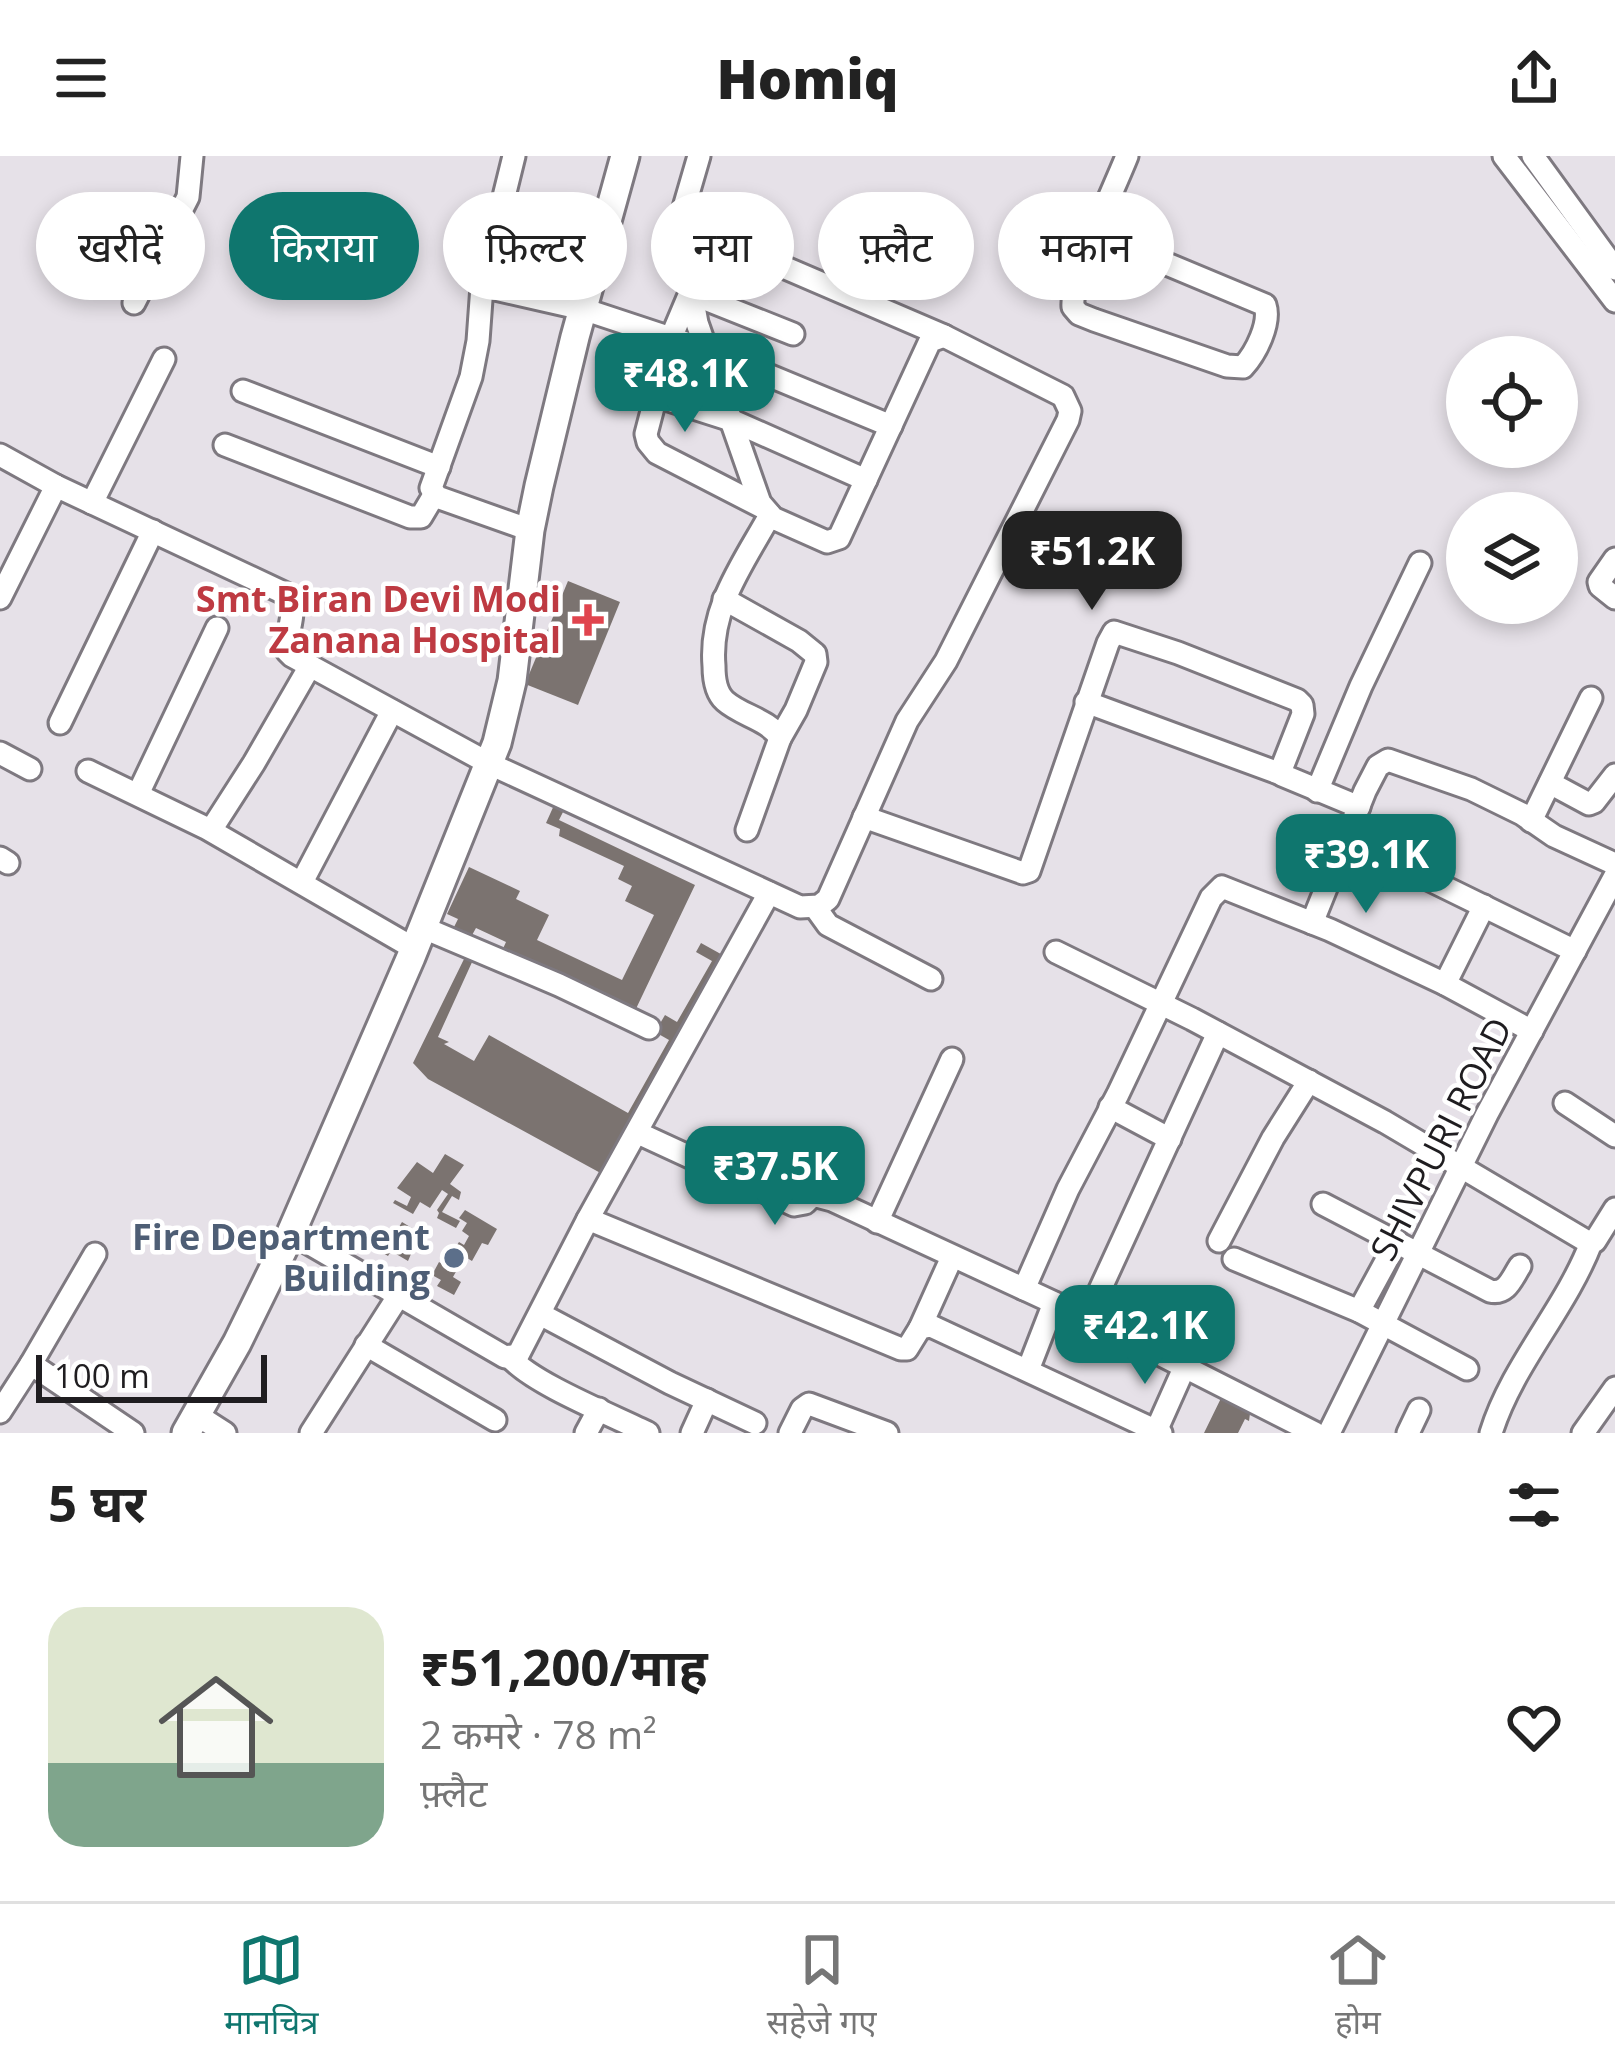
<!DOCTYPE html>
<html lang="hi">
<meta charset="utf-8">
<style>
body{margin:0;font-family:"Open Sans","Noto Sans Devanagari",sans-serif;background:#f2f2f2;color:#222;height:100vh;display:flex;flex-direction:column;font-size:45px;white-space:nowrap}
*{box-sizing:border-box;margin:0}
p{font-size:39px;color:#767676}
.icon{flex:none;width:66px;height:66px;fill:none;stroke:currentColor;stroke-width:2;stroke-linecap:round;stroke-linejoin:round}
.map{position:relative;height:1277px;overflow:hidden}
.side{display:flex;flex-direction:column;background:#fff;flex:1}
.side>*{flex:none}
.banner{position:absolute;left:36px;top:36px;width:1545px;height:108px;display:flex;gap:24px}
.buttons{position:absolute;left:1446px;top:180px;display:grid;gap:24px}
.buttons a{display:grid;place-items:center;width:132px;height:132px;border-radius:50%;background:#fff;box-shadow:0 6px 18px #0003;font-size:60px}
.scale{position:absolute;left:36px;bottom:30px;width:231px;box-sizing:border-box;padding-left:12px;border:6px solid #1f1d20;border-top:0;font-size:33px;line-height:42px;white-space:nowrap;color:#1f1d20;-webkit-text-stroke:9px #fff;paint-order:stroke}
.price{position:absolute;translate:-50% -102px;padding:0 27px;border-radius:24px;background:#0f766e;color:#fff;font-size:39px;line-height:78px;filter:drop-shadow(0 3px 6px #0008)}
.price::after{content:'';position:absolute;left:50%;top:72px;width:36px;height:27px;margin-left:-18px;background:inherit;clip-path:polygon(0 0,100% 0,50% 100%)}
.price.selected{background:#222;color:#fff}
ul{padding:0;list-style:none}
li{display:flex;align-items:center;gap:36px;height:300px;padding:0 48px}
li span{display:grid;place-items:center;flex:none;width:336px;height:240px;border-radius:36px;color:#555}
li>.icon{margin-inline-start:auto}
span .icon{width:144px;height:144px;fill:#fffc;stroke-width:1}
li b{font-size:51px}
h2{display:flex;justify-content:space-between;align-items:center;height:144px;padding:0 48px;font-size:51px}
.chip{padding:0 42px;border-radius:54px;background:#fff;box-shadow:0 6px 18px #0003;font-size:42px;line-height:108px}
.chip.selected{background:#0f766e;color:#fff}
header{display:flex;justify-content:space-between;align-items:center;height:156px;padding:0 48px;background:#fff;font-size:54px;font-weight:800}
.dock{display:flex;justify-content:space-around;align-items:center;height:168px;border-top:3px solid #e0e0e0;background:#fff;font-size:33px;color:#767676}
.dock a{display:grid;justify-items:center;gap:6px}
.dock .selected{color:#0f766e}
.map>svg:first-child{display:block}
.building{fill:#7b7370}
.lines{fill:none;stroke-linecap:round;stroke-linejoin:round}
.minor-casing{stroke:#7e7980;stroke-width:27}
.major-casing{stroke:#7e7980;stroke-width:33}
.minor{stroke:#fff;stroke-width:21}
.major{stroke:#fff;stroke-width:27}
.health-dot{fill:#e0444e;stroke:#fff;stroke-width:4.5}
.service-dot{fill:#5c6f8a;stroke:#fff;stroke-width:4.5}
.labels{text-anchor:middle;stroke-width:9;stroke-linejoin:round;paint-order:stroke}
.health-label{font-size:36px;font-weight:bold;fill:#be3a42;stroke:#fff;text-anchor:end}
.street-label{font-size:36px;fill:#1f1d20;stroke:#fff}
.service-label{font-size:36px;font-weight:bold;fill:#4e5e75;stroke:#fff;text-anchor:end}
</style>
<header><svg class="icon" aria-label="menu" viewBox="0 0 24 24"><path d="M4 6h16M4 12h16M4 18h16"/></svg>Homiq<svg class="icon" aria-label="share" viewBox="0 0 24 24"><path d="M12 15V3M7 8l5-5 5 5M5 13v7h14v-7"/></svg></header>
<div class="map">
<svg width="1615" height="1277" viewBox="0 0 1615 1277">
<rect width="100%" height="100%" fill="#e6e1e8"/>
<g class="building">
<polygon points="568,425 620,446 578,549 525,528"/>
<polygon points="555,647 565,652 559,664 695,729 633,859 501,797 506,786 476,772 471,781 453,773 458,763 447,758 469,711 520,735 516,743 549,759 537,784 622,824 654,759 625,745 632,730 618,723 624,710 559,680 560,673 546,667"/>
<polygon points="701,787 737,807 606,1020 428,923 413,907 465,801 473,804 438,881 449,886 444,888 474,905 489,879 628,957 669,884 655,876 665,859 677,866 712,805 696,796"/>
<polygon points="445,998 464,1009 450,1028 461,1036 459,1044 452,1040 442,1056 460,1065 456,1072 437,1062 439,1057 437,1054 448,1038 442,1034 430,1052 420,1046 413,1058 393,1047 395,1044 407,1050 411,1041 397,1032 417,1006 433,1017"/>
<polygon points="465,1054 497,1073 488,1089 482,1087 472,1105 467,1102 460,1113 458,1112 453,1121 461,1126 454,1139 437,1130 441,1124 432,1119 439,1106 444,1109 459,1086 464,1089 469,1080 462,1075 467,1067 459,1062"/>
<polygon points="402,1066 420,1077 408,1105 391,1095 388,1100 378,1094 383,1087 373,1081 378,1072 393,1081"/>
<polygon points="1225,1234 1251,1250 1249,1265 1245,1263 1238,1277 1204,1277"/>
</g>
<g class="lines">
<defs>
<g id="minor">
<polyline points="514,0 482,130 478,185 471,221 431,332 437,341 530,374"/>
<polyline points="1504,0 1615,145"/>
<polyline points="1533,0 1615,113"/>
<polyline points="683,68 944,180"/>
<path d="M 1095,78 L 1265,149 C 1271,167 1256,197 1243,211 L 1227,210 L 1094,164 L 1079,158 L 1073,151 C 1070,124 1115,31 1127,0"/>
<polyline points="482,130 583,153 707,194 891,270"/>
<polyline points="134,147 188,41 192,0"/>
<polyline points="243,235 439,311"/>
<polyline points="656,240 731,264 866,324"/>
<polyline points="225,289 410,361 421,361 434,339"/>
<path d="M 0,299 L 56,330 L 286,438 C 300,454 285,476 287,495 L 292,500 L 490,608 L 800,751 L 819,750 L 828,743 L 907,565 L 946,505 L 1068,264 L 1070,255 L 1063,240 L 944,180 L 930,185 L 839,382 L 827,386 L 773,362 L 760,347 L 697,167 L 686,105 L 683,55 L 699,0"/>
<polyline points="92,347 164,203"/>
<polyline points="762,351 657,297 648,286 646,278 671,182 690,137 793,178"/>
<polyline points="1615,403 1599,426 1600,430 1615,442"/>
<polyline points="0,442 56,330"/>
<polyline points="724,443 799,485 815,498 816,506 796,554 780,582"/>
<polyline points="1086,546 1281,618"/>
<polyline points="60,567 153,375"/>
<polyline points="0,597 30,613"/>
<polyline points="88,615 206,672 415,793"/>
<polyline points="1550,627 1589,648 1594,646 1615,619"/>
<polyline points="1317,635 1361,530 1420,407"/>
<polyline points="138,638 217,472"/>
<polyline points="864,661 1023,717 1029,715 1108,487 1114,476 1178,497 1297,544 1302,549 1303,558 1281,614 1282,619 1359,651"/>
<polyline points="1531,665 1591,542"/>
<polyline points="211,674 254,607 310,510"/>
<path d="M 747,674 L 780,582 C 768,563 742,560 725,545 C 716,537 714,522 714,510 C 709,452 743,408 770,359"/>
<polyline points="0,702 8,707"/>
<polyline points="1430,724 1575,795"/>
<polyline points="302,726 392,555"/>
<polyline points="815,751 828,769 931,823"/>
<polyline points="1312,767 1365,635 1378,610 1388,604 1471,633 1522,658 1554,680 1615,708"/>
<polyline points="424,772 559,829 649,872"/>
<polyline points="1056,796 1192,863 1385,966 1588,1086 1595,1085 1615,1053"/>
<polyline points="1445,828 1484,750"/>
<polyline points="1565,947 1615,980"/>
<polyline points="1110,951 1170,983"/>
<polyline points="638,977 794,1049 805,1047 813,1039 832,1044 1102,1169 1315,1277"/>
<path d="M 1323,1048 L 1490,1135 C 1507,1139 1512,1122 1520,1110"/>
<polyline points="588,1063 901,1193 907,1193 920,1172 931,1170 1161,1277"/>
<polyline points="877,1066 952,903"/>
<polyline points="291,1077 505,1201 518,1199 588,1063 769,737"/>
<polyline points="1219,1085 1273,982 1309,925"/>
<polyline points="1234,1103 1359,1155 1467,1213"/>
<polyline points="1024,1133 1068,1033 1118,938 1211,742 1222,731 1330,774 1445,828 1532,875"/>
<polyline points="1359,1155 1397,1085"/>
<polyline points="540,1158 670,1227 755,1267"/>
<polyline points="1087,1162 1218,877"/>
<polyline points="920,1172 952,1101"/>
<polyline points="366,1189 495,1264"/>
<path d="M 510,1201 C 531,1227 614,1260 648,1277"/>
<polyline points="31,1208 133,1277"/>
<polyline points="1028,1214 1054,1147"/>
<polyline points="0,1256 31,1208 95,1098"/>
<polyline points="197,1259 225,1277"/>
<polyline points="1156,1275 1185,1210"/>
<polyline points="311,1277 399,1139"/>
<polyline points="586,1277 599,1253"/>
<polyline points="692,1277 707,1244"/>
<polyline points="790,1277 802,1253 809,1248 887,1277"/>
<polyline points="1329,1277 1487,958 1615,720"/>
<polyline points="1408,1277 1419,1254"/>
<path d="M 1491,1277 C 1512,1209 1565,1154 1591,1087"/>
<polyline points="1583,1277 1615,1232"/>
</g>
<polyline id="major" points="186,1277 237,1187 291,1077 411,801 497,587 512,525 530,374 539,330 575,181 625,0"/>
</defs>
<use href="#minor" class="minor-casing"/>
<use href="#major" class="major-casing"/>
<use href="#minor" class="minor"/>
<use href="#major" class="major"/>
</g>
<path class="health-dot" d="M582 446h12v12h12v12h-12v12h-12v-12h-12v-12h12z"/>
<circle class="service-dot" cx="454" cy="1102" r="12"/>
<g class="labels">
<g class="health-label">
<text x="561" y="456">Smt Biran Devi Modi<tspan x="561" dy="41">Zanana Hospital</tspan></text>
</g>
<g class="street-label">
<text transform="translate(1441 983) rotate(-63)" y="13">SHIVPURI ROAD</text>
</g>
<g class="service-label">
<text x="430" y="1094">Fire Department<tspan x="430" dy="41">Building</tspan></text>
</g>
</g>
</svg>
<div class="buttons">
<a><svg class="icon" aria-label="locate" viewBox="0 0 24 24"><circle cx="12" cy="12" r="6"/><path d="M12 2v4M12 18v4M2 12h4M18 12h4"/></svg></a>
<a><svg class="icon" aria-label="layers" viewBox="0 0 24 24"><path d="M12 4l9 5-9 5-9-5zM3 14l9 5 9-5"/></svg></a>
</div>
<div class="scale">100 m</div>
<b class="price" style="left:685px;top:279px">₹48.1K</b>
<b class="price selected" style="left:1092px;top:457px">₹51.2K</b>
<b class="price" style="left:1366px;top:760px">₹39.1K</b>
<b class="price" style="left:775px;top:1072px">₹37.5K</b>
<b class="price" style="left:1145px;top:1231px">₹42.1K</b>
<div class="banner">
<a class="chip">खरीदें</a>
<a class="chip selected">किराया</a>
<a class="chip">फ़िल्टर</a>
<a class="chip">नया</a>
<a class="chip">फ़्लैट</a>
<a class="chip">मकान</a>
</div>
</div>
<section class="side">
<h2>5 घर<svg class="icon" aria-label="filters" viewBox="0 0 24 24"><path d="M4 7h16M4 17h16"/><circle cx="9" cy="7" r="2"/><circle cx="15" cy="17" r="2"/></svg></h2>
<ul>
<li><span style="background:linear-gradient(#dfe7d0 65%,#7fa58c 0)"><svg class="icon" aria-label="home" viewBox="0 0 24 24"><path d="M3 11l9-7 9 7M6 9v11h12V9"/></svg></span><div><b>₹51,200/माह</b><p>2 कमरे · 78 m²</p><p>फ़्लैट</p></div><svg class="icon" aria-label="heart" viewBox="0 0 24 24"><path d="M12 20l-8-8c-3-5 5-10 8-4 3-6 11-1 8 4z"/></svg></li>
</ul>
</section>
<nav class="dock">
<a class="selected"><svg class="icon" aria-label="map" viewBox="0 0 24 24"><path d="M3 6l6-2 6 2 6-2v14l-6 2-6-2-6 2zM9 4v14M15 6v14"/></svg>मानचित्र</a>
<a><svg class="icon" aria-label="saved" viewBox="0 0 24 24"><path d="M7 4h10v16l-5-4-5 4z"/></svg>सहेजे गए</a>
<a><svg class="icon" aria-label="home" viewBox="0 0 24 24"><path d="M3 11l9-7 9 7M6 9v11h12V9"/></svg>होम</a>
</nav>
